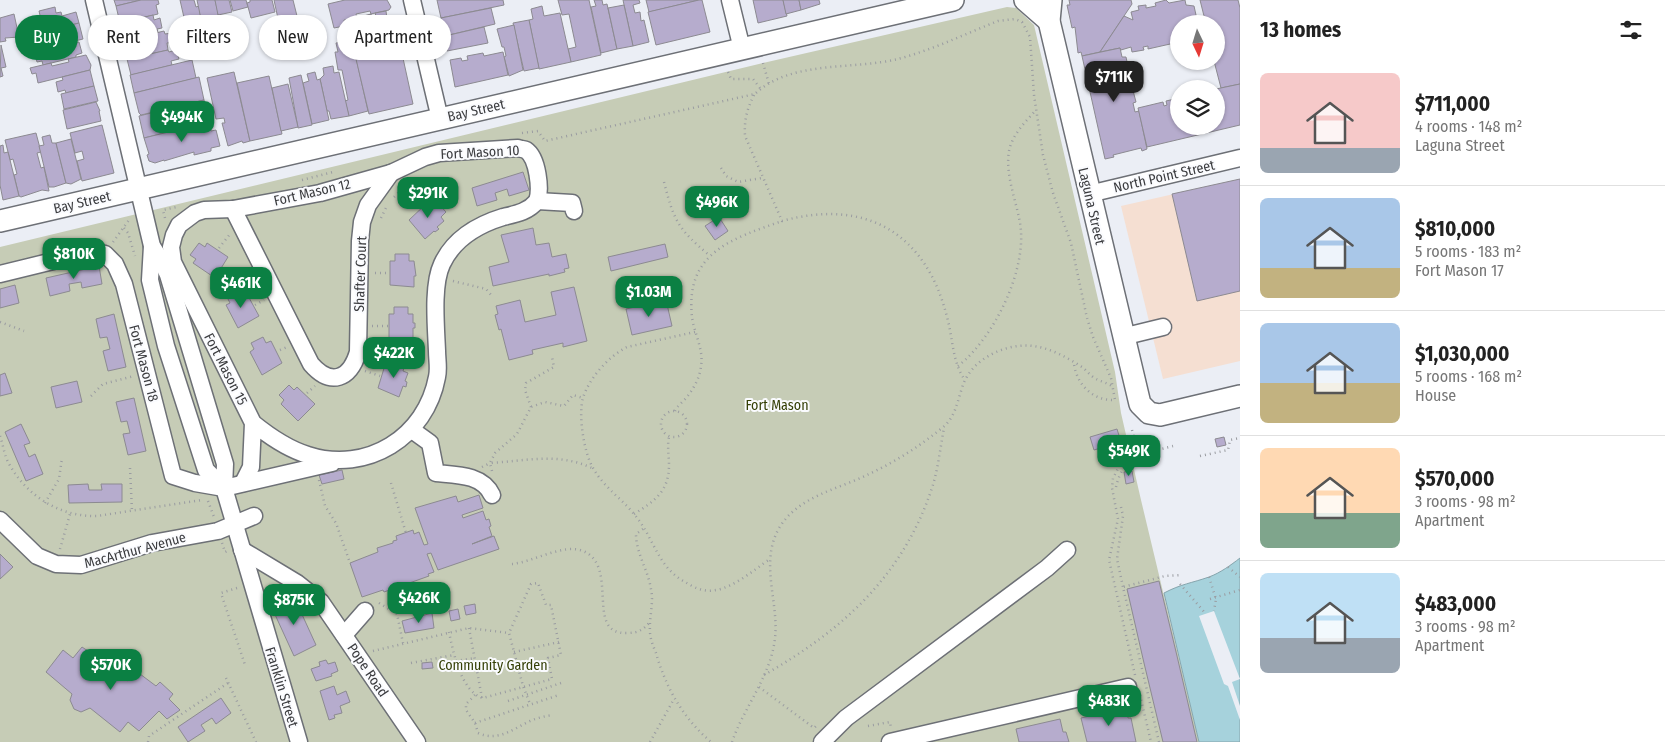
<!DOCTYPE html>
<meta charset="utf-8">
<style>
body{margin:0;font-family:"Fira Sans Condensed",sans-serif;background:#f6f6f6;color:#222;height:100vh;display:flex;flex-direction:column;font-size:19px;white-space:nowrap}
*{box-sizing:border-box;margin:0}
p{font-size:16px;color:#767676}
.icon{flex:none;width:28px;height:28px;fill:none;stroke:currentColor;stroke-width:2;stroke-linecap:round;stroke-linejoin:round}
.map{position:relative;flex:1;overflow:hidden}
.drawer{display:flex;flex-direction:column;background:#fff;width:425px}
.drawer>*{flex:none}
.guide{position:absolute;left:15px;top:15px;width:475px;height:45px;display:flex;gap:10px}
.needle{width:32px;rotate:176deg}
.buttons{position:absolute;left:1170px;top:15px;display:grid;gap:10px}
.buttons a{display:grid;place-items:center;width:55px;height:55px;border-radius:50%;background:#fff;box-shadow:0 1px 4px #0004;font-size:25px}
.price{position:absolute;translate:-50% -42px;padding:0 11px;border-radius:10px;background:#0b8043;color:#fff;font-size:16px;line-height:32px;filter:drop-shadow(0 1px 2px #0008)}
.price::after{content:'';position:absolute;left:50%;top:30px;width:15px;height:11px;margin-left:-8px;background:inherit;clip-path:polygon(0 0,100% 0,50% 100%)}
.price.active{background:#222;color:#fff}
ul{padding:0;list-style:none}
li{display:flex;align-items:center;gap:15px;height:125px;padding:0 20px}
li+li{border-top:1px solid #e0e0e0}
li span{display:grid;place-items:center;flex:none;width:140px;height:100px;border-radius:8px;color:#555}
li>.icon{margin-inline-start:auto}
span .icon{width:60px;height:60px;fill:#fffc;stroke-width:1}
li b{font-size:21px}
h2{display:flex;justify-content:space-between;align-items:center;height:60px;padding:0 20px;font-size:21px}
.pill{padding:0 18px;border-radius:22px;background:#fff;box-shadow:0 1px 4px #0004;font-size:18px;line-height:45px}
.pill.active{background:#0b8043;color:#fff}
main{display:flex;flex:1;min-height:0}
.map>svg:first-child{display:block}
.commercial{fill:#f5dfd2}
.green{fill:#c6ccb6}
.water{fill:#a6d2dc;stroke:#86a5ad}
.pier{fill:#ebeef5}
.building{fill:#b6accd;stroke:#8c8a91}
.lines{fill:none;stroke-linecap:round;stroke-linejoin:round}
.minor-casing{stroke:#6d7076;stroke-width:19}
.major-casing{stroke:#6d7076;stroke-width:24}
.path{stroke:#9a9ca1;stroke-width:2.5;stroke-dasharray:1 4;stroke-linecap:butt}
.minor{stroke:#fff;stroke-width:16}
.major{stroke:#fff;stroke-width:21}
.labels{text-anchor:middle;stroke-width:4;stroke-linejoin:round;paint-order:stroke}
.street-label{font-size:14px;fill:#3b3c3f;stroke:#fafbfe}
.park-label{font-size:14px;fill:#343f05;stroke:#fafbfe}
</style>
<main>
<div class="map">
<svg width="1240" height="742" viewBox="0 0 1240 742">
<rect width="100%" height="100%" fill="#ebeef5"/>
<polygon class="commercial" points="1240,179 1240,361 1163,379 1121,206"/>
<polygon class="green" points="1007,7 1016,8 1034,25 1115,372 1121,413 1141,500 1199,742 0,742 0,247 763,63"/>
<path class="water" d="M 1240,558 L 1240,742 L 1199,742 L 1164,593 C 1181,584 1192,583 1209,577 C 1220,573 1231,565 1240,558 Z"/>
<polygon class="pier" points="1214,611 1240,679 1232,682 1240,706 1240,720 1228,686 1224,684 1199,616"/>
<g class="building">
<polygon points="114,0 141,0 116,6"/>
<polygon points="141,0 158,0 159,4 156,5 158,14 120,23 116,6"/>
<polygon points="180,0 194,0 196,7 199,6 201,18 185,22"/>
<polygon points="197,0 215,0 219,17 201,19"/>
<polygon points="215,0 229,0 232,12 218,15"/>
<polygon points="230,0 246,0 248,7 233,11"/>
<polygon points="250,0 272,0 275,12 251,18 247,3 250,2"/>
<polygon points="274,0 293,0 299,24 280,28"/>
<polygon points="345,0 387,0 391,7 389,10 375,13 371,14 370,11 356,14 357,18 344,20 344,26 334,28 328,4"/>
<polygon points="437,0 503,0 504,5 441,18"/>
<polygon points="558,0 589,0 601,55 571,62 568,49 576,47 569,14 562,15"/>
<polygon points="594,0 602,0 603,5 607,4 617,49 601,53 591,7 596,6"/>
<polygon points="623,0 639,0 640,3 633,5 635,13 640,12 641,21 644,20 649,42 633,46"/>
<polygon points="646,0 699,0 649,12"/>
<polygon points="699,0 702,0 710,32 656,45 648,12"/>
<polygon points="753,0 783,0 787,16 758,23"/>
<polygon points="783,0 799,0 801,10 786,14"/>
<polygon points="799,0 819,0 820,4 801,10"/>
<polygon points="1069,0 1131,0 1132,4 1100,52 1082,56 1081,52 1078,53 1075,27 1072,28 1067,5 1070,5"/>
<polygon points="1166,0 1169,3 1185,0 1186,5 1194,6 1198,24 1179,24 1179,42 1148,49 1148,46 1143,47 1144,50 1132,52 1131,47 1121,50 1120,48 1100,52 1124,16 1133,20 1131,12 1139,10 1138,6 1146,5 1146,8 1156,6 1155,3"/>
<polygon points="1200,0 1238,0 1240,8 1240,84 1221,88 1214,61 1216,61 1216,24 1206,24"/>
<polygon points="624,5 633,46 617,49 608,8"/>
<polygon points="542,6 544,16 560,13 571,62 539,69 529,20 533,19 531,9"/>
<polygon points="55,7 56,13 61,12 62,16 76,12 79,23 44,32 39,11"/>
<polygon points="491,8 495,24 445,36 441,18"/>
<polygon points="386,11 387,19 393,18 395,27 360,36 356,18 371,14 371,17 376,16 375,13"/>
<polygon points="14,14 19,37 5,38 6,41 0,42 0,18"/>
<polygon points="153,15 154,20 160,18 162,28 157,29 158,33 123,41 119,30 121,30 120,23"/>
<polygon points="529,20 539,68 524,71 513,23"/>
<polygon points="79,23 83,39 34,51 33,45 51,41 48,31"/>
<polygon points="514,25 523,70 509,76 504,57 506,56 504,47 502,47 497,29"/>
<polygon points="484,27 488,43 447,51 447,44 443,37 445,36"/>
<polygon points="395,28 399,45 375,50 374,43 367,45 366,39 378,36 377,32"/>
<polygon points="164,31 165,34 172,33 174,42 167,43 168,50 128,59 123,41"/>
<polygon points="352,40 368,111 349,116 345,101 348,100 342,70 338,70 335,52 338,52 336,43"/>
<polygon points="73,41 73,43 79,42 82,53 76,55 76,57 43,65 42,61 37,62 34,51"/>
<polygon points="1,45 6,67 1,68 3,76 0,77"/>
<polygon points="1120,48 1122,57 1126,57 1130,76 1127,77 1128,84 1131,83 1136,102 1133,103 1135,112 1139,111 1147,149 1142,151 1141,148 1113,155 1114,157 1105,159 1082,56"/>
<polygon points="401,49 413,104 369,114 356,59"/>
<polygon points="168,50 169,52 176,50 179,59 171,61 172,65 131,75 127,59"/>
<polygon points="503,52 508,75 455,87 450,60 461,58 462,61 468,60 467,56 483,53 484,56"/>
<polygon points="86,55 91,65 90,70 38,83 36,73 32,74 30,68 51,63 52,66 69,62 68,59"/>
<polygon points="192,60 196,78 134,93 130,75"/>
<polygon points="333,66 334,73 339,72 349,116 331,119 329,111 327,111 320,79 324,75 323,68"/>
<polygon points="90,70 94,86 66,93 65,90 58,92 56,82 63,80 62,77"/>
<polygon points="234,72 250,141 243,143 242,141 228,146 222,123 225,123 224,118 216,119 207,78"/>
<polygon points="315,72 317,80 320,79 329,120 312,124 303,83 309,81 307,74"/>
<polygon points="301,75 312,125 298,128 289,78"/>
<polygon points="269,76 282,134 250,141 237,83"/>
<polygon points="199,77 204,100 141,115 139,113 134,93"/>
<polygon points="288,84 298,127 281,131 272,88"/>
<polygon points="1240,84 1240,125 1147,147 1138,108 1163,102 1164,106 1167,105 1166,101 1179,98 1179,126 1216,126 1216,89"/>
<polygon points="94,86 98,101 64,109 61,94"/>
<polygon points="204,100 209,122 144,138 139,116"/>
<polygon points="96,102 100,111 99,111 101,121 67,129 63,110"/>
<polygon points="209,122 211,131 216,130 220,146 211,148 211,151 194,155 194,152 164,161 164,160 155,163 149,161 147,155 149,154 144,138"/>
<polygon points="102,125 114,173 82,181 77,161 84,159 82,151 75,153 70,133"/>
<polygon points="36,133 41,152 37,153 41,168 44,167 49,191 42,190 21,197 19,196 14,175 17,174 13,159 10,160 5,140"/>
<polygon points="50,135 52,143 56,143 66,183 54,187 49,187 39,146 44,145 42,137"/>
<polygon points="71,139 81,179 71,184 66,183 56,143"/>
<polygon points="3,145 4,153 8,152 19,196 3,200 0,185 0,146"/>
<polygon points="523,172 529,190 509,196 507,189 495,193 497,200 477,206 472,188"/>
<polygon points="1240,179 1240,291 1197,301 1172,194"/>
<polygon points="436,201 446,212 441,217 444,221 437,227 439,229 435,232 434,231 425,239 409,220 427,203 430,207"/>
<polygon points="719,217 728,231 715,240 705,226"/>
<polygon points="533,228 536,245 549,243 552,257 566,254 569,268 564,269 565,272 549,276 549,274 493,286 489,267 509,262 501,235"/>
<polygon points="199,243 205,247 207,243 228,257 215,278 193,263 196,259 190,255"/>
<polygon points="665,244 668,257 611,271 608,257"/>
<polygon points="395,254 409,254 409,261 414,261 416,276 414,276 414,287 390,285 390,261 395,261"/>
<polygon points="99,266 102,284 82,288 81,282 69,284 70,291 50,296 46,278"/>
<polygon points="15,285 19,303 0,308 0,289"/>
<polygon points="574,287 587,341 563,347 563,343 532,350 533,354 509,360 501,329 499,330 495,315 498,314 496,306 520,300 525,322 556,315 551,292"/>
<polygon points="240,290 243,296 247,294 259,316 238,328 226,305 230,303 227,297"/>
<polygon points="666,300 672,326 632,335 626,309"/>
<polygon points="394,307 408,307 408,314 413,314 413,323 415,323 415,328 413,328 413,340 389,338 389,314 394,314"/>
<polygon points="114,314 126,367 108,371 103,351 110,349 107,337 100,338 96,319"/>
<polygon points="263,337 266,343 271,341 282,363 262,375 250,352 254,349 251,343"/>
<polygon points="392,360 405,364 403,371 408,373 405,381 407,382 406,387 403,386 399,397 378,388 385,365 390,367"/>
<polygon points="5,373 12,393 0,396 0,375"/>
<polygon points="77,381 82,402 56,408 51,387"/>
<polygon points="289,385 294,390 297,387 315,404 298,421 281,404 284,400 279,395"/>
<polygon points="134,398 146,451 128,455 123,434 130,433 127,421 121,422 116,402"/>
<polygon points="21,424 30,443 24,445 29,457 35,454 43,474 26,481 5,432"/>
<polygon points="1117,429 1121,442 1094,450 1090,437"/>
<polygon points="1224,437 1226,445 1217,447 1215,439"/>
<polygon points="342,470 344,479 322,484 319,475"/>
<polygon points="1132,471 1134,482 1126,484 1124,472"/>
<polygon points="88,484 89,490 102,490 101,484 122,484 122,502 69,503 68,485"/>
<polygon points="479,495 483,508 462,515 463,518 483,511 486,520 489,519 491,526 489,527 492,536 472,544 494,536 499,549 438,570 431,553 427,554 434,572 428,574 429,576 384,592 383,590 362,597 350,563 378,552 377,548 393,543 393,541 397,540 396,536 413,530 414,534 419,532 424,545 428,544 415,508 456,496 458,502"/>
<polygon points="0,554 13,567 0,579"/>
<polygon points="1159,581 1177,656 1197,742 1163,742 1144,663 1127,589"/>
<polygon points="294,597 316,645 294,656 272,608 279,604 278,601 284,599 286,601"/>
<polygon points="475,604 476,613 466,615 464,606"/>
<polygon points="458,609 460,619 451,621 449,611"/>
<polygon points="432,613 434,628 405,633 402,621"/>
<polygon points="82,647 103,661 110,653 116,658 109,666 128,681 136,671 156,686 160,682 173,694 169,699 180,710 167,719 159,711 139,731 128,722 120,732 90,708 81,712 74,709 70,700 72,694 46,672 63,650 73,658"/>
<polygon points="326,660 328,664 335,662 338,671 331,674 332,676 316,681 311,669 320,666 319,662"/>
<polygon points="432,662 433,668 422,669 422,663"/>
<polygon points="334,686 337,695 346,691 350,702 340,706 342,713 334,715 335,718 329,720 320,691"/>
<polygon points="221,698 231,713 216,724 212,718 201,725 205,731 188,742 178,727"/>
<polygon points="1127,707 1128,718 1131,718 1136,742 1087,742 1081,718"/>
<polygon points="1060,719 1063,732 1066,732 1069,742 1019,742 1016,729"/>
</g>
<g class="lines">
<defs>
<g id="minor">
<polyline points="94,0 152,246 162,262 168,275 225,464 224,488 299,742"/>
<polyline points="412,0 440,119"/>
<polyline points="730,0 742,49"/>
<polyline points="1089,194 1240,158"/>
<polyline points="537,201 572,203 574,211"/>
<path d="M 233,209 L 311,364 C 331,387 350,379 358,352 L 360,241 L 362,222 L 368,205 L 391,173"/>
<polyline points="152,246 150,280 166,346 206,470 224,488"/>
<polyline points="0,274 90,252 105,254 115,264 124,284 173,476 195,483 224,488 332,463"/>
<polyline points="1122,337 1163,327"/>
<path d="M 412,430 L 430,443 L 436,473 C 456,475 482,474 492,495"/>
<path d="M 243,483 L 251,467 L 253,423 L 173,262 L 171,247 L 174,235 L 179,225 L 195,213 L 204,210 L 233,209 L 320,193 L 391,173 L 425,157 L 439,153 L 518,148 C 520,149 524,149 526,150 C 538,158 541,190 537,201 C 528,212 516,214 503,217 C 477,225 454,238 442,264 C 432,285 436,326 437,351 C 437,359 439,369 437,377 C 426,437 367,474 308,455 C 288,449 269,436 253,423"/>
<polyline points="0,520 37,556 56,564 81,565 152,543 218,531 254,516"/>
<polyline points="242,550 297,583 321,602 417,742"/>
<polyline points="344,635 365,611"/>
<polyline points="822,742 846,718 1047,568 1067,550"/>
<polyline points="890,742 1128,687"/>
</g>
<g id="major">
<polyline points="1025,0 1049,21"/>
<polyline points="1051,0 1049,21 1140,404 1149,413 1160,415 1240,396"/>
<polyline points="0,221 953,0"/>
</g>
</defs>
<use href="#minor" class="minor-casing"/>
<use href="#major" class="major-casing"/>
<g class="path">
<polyline points="763,63 769,84"/>
<polyline points="728,72 731,79 753,79 760,88"/>
<path d="M 754,95 C 747,109 744,120 745,136 L 782,221 C 866,198 926,233 947,317 C 953,338 952,362 965,380"/>
<path d="M 522,133 L 538,131 L 545,141 L 755,94 C 790,60 854,70 898,59 C 932,50 965,34 998,21 L 1015,19 L 1022,22 L 1030,37 L 1034,95 L 1043,155 L 1053,193 L 1071,243 L 1087,318 L 1093,337 L 1111,378 L 1115,400 C 1093,401 1077,385 1074,364"/>
<polyline points="721,168 726,176 738,182 762,178"/>
<polyline points="302,180 333,172"/>
<path d="M 664,182 C 674,221 678,229 709,255"/>
<polyline points="394,197 400,191 418,210"/>
<polyline points="165,218 163,210 177,207"/>
<polyline points="381,218 386,208"/>
<polyline points="124,228 128,233 135,256"/>
<polyline points="113,242 129,220"/>
<polyline points="219,248 230,234"/>
<polyline points="375,273 389,273"/>
<polyline points="453,281 486,289 492,296"/>
<polyline points="255,305 264,300"/>
<polyline points="0,322 24,331"/>
<polyline points="372,326 388,326"/>
<path d="M 695,332 L 627,347 C 609,356 589,378 583,398 C 578,415 584,453 593,468 C 604,488 625,501 638,519 C 655,542 659,568 685,582 C 690,585 697,589 703,590 C 726,595 752,571 770,559"/>
<polyline points="280,350 287,347"/>
<path d="M 958,366 C 994,338 1028,269 1020,223 C 1016,200 1005,174 1009,151 C 1012,135 1026,121 1036,110"/>
<polyline points="365,371 380,376"/>
<polyline points="307,393 315,386"/>
<polyline points="91,396 103,384 134,376"/>
<polyline points="531,407 525,390 526,383 554,367 552,357"/>
<circle cx="674" cy="424" r="13"/>
<path d="M 675,411 C 677,406 683,402 687,397 C 694,388 700,377 701,366 C 704,350 694,333 692,317 C 685,252 732,239 782,221"/>
<polyline points="1132,430 1138,455"/>
<path d="M 0,436 C 3,444 4,454 8,462 C 26,496 60,517 97,516 L 202,500"/>
<polyline points="1200,456 1228,450 1230,440 1240,438"/>
<polyline points="482,467 490,463 495,453 517,434 531,407 545,402 564,406 573,395 583,398"/>
<polyline points="130,468 132,511"/>
<path d="M 492,471 L 490,463 C 526,461 557,452 592,468"/>
<polyline points="319,480 325,506 336,523 350,563"/>
<polyline points="391,483 406,533"/>
<path d="M 1116,487 C 1124,453 1144,454 1173,446"/>
<polyline points="208,501 214,517"/>
<polyline points="45,503 59,479 62,458"/>
<polyline points="1121,507 1123,516 1117,559 1123,587"/>
<path d="M 634,514 C 655,501 669,491 669,465 C 669,455 667,446 669,437"/>
<path d="M 643,529 L 636,534 C 636,553 648,570 651,589 C 654,603 649,617 650,631 C 650,638 653,646 656,653 C 666,688 683,718 711,742"/>
<polyline points="222,543 225,552 227,551"/>
<polyline points="60,549 70,514"/>
<path d="M 512,564 C 533,562 564,543 583,551 C 620,566 584,635 627,633 C 638,633 643,630 650,622"/>
<polyline points="1228,567 1240,577"/>
<polyline points="1209,577 1216,599 1214,611"/>
<polyline points="1180,584 1206,614"/>
<polyline points="237,588 221,593 245,665"/>
<polyline points="1210,599 1240,590"/>
<polyline points="379,603 397,614 403,643"/>
<polyline points="469,628 482,698"/>
<path d="M 449,632 C 453,651 461,692 483,698 L 552,679 L 548,658 L 561,655 L 551,605 L 546,605 L 538,583 L 531,584 L 509,633"/>
<polyline points="373,651 469,628 509,633 523,686 530,704"/>
<polyline points="514,652 559,642"/>
<polyline points="456,661 475,658"/>
<polyline points="411,663 454,655"/>
<path d="M 764,675 C 841,631 901,578 931,491 C 938,471 940,449 944,428"/>
<polyline points="1135,675 1109,560 1118,519 1112,488 1113,478 1121,463 1141,433"/>
<polyline points="226,678 256,742"/>
<polyline points="759,687 814,728 816,726"/>
<path d="M 475,695 L 466,704 L 466,710 L 475,723 L 478,733 C 498,742 513,729 530,721 C 537,718 545,716 553,715"/>
<polyline points="1140,695 1151,742"/>
<polyline points="508,701 561,683"/>
<polyline points="475,723 559,695"/>
<polyline points="868,726 890,722 891,728"/>
<polyline points="148,742 149,736 228,683"/>
<polyline points="650,742 674,699"/>
<path d="M 732,742 C 744,707 771,676 775,638 C 779,603 760,564 778,530 C 797,496 837,490 869,474 C 895,462 920,446 942,428 C 955,418 957,403 962,388 C 968,367 988,353 1008,348 C 1036,340 1060,353 1082,367 C 1086,370 1089,374 1093,377 C 1100,382 1107,382 1113,387"/>
<polyline points="1159,742 1123,587 1165,576 1182,575"/>
</g>
<use href="#minor" class="minor"/>
<use href="#major" class="major"/>
</g>
<g class="labels">
<g class="street-label">
<text transform="translate(476 110) rotate(-13)" y="5">Bay Street</text>
<text transform="translate(480 152) rotate(-3)" y="5">Fort Mason 10</text>
<text transform="translate(1164 176) rotate(-13)" y="5">North Point Street</text>
<text transform="translate(312 192) rotate(-13)" y="5">Fort Mason 12</text>
<text transform="translate(82 202) rotate(-13)" y="5">Bay Street</text>
<text transform="translate(1092 206) rotate(77)" y="5">Laguna Street</text>
<text transform="translate(360 274) rotate(-88)" y="5">Shafter Court</text>
<text transform="translate(144 363) rotate(75)" y="5">Fort Mason 18</text>
<text transform="translate(226 369) rotate(63)" y="5">Fort Mason 15</text>
<text transform="translate(135 550) rotate(-15)" y="5">MacArthur Avenue</text>
<text transform="translate(368 670) rotate(56)" y="5">Pope Road</text>
<text transform="translate(282 687) rotate(73)" y="5">Franklin Street</text>
</g>
<g class="park-label">
<text x="777" y="410">Fort Mason</text>
<text x="493" y="670">Community Garden</text>
</g>
</g>
</svg>
<div class="buttons">
<a><svg class="needle" viewBox="-14 -14 28 28"><path d="M0-13l5 13h-10z" fill="#e53935"/><path d="M0 13l5-13h-10z" fill="#767676"/></svg></a>
<a><svg class="icon" aria-label="layers" viewBox="0 0 24 24"><path d="M12 4l9 5-9 5-9-5zM3 14l9 5 9-5"/></svg></a>
</div>
<b class="price active" style="left:1114px;top:103px">$711K</b>
<b class="price" style="left:182px;top:143px">$494K</b>
<b class="price" style="left:428px;top:219px">$291K</b>
<b class="price" style="left:717px;top:228px">$496K</b>
<b class="price" style="left:74px;top:280px">$810K</b>
<b class="price" style="left:241px;top:309px">$461K</b>
<b class="price" style="left:649px;top:318px">$1.03M</b>
<b class="price" style="left:394px;top:379px">$422K</b>
<b class="price" style="left:1129px;top:477px">$549K</b>
<b class="price" style="left:419px;top:624px">$426K</b>
<b class="price" style="left:294px;top:626px">$875K</b>
<b class="price" style="left:111px;top:691px">$570K</b>
<b class="price" style="left:1109px;top:727px">$483K</b>
<div class="guide">
<a class="pill active">Buy</a>
<a class="pill">Rent</a>
<a class="pill">Filters</a>
<a class="pill">New</a>
<a class="pill">Apartment</a>
</div>
</div>
<section class="drawer">
<h2>13 homes<svg class="icon" aria-label="filters" viewBox="0 0 24 24"><path d="M4 7h16M4 17h16"/><circle cx="9" cy="7" r="2"/><circle cx="15" cy="17" r="2"/></svg></h2>
<ul>
<li><span style="background:linear-gradient(#f6c9c9 75%,#9aa5b1 0)"><svg class="icon" aria-label="home" viewBox="0 0 24 24"><path d="M3 11l9-7 9 7M6 9v11h12V9"/></svg></span><div><b>$711,000</b><p>4 rooms · 148 m²</p><p>Laguna Street</p></div></li>
<li><span style="background:linear-gradient(#a9c7e8 70%,#c2b280 0)"><svg class="icon" aria-label="home" viewBox="0 0 24 24"><path d="M3 11l9-7 9 7M6 9v11h12V9"/></svg></span><div><b>$810,000</b><p>5 rooms · 183 m²</p><p>Fort Mason 17</p></div></li>
<li><span style="background:linear-gradient(#a9c7e8 60%,#c2b280 0)"><svg class="icon" aria-label="home" viewBox="0 0 24 24"><path d="M3 11l9-7 9 7M6 9v11h12V9"/></svg></span><div><b>$1,030,000</b><p>5 rooms · 168 m²</p><p>House</p></div></li>
<li><span style="background:linear-gradient(#ffd9b3 65%,#7fa58c 0)"><svg class="icon" aria-label="home" viewBox="0 0 24 24"><path d="M3 11l9-7 9 7M6 9v11h12V9"/></svg></span><div><b>$570,000</b><p>3 rooms · 98 m²</p><p>Apartment</p></div></li>
<li><span style="background:linear-gradient(#bfe0f5 65%,#9aa5b1 0)"><svg class="icon" aria-label="home" viewBox="0 0 24 24"><path d="M3 11l9-7 9 7M6 9v11h12V9"/></svg></span><div><b>$483,000</b><p>3 rooms · 98 m²</p><p>Apartment</p></div></li>
</ul>
</section>
</main>
